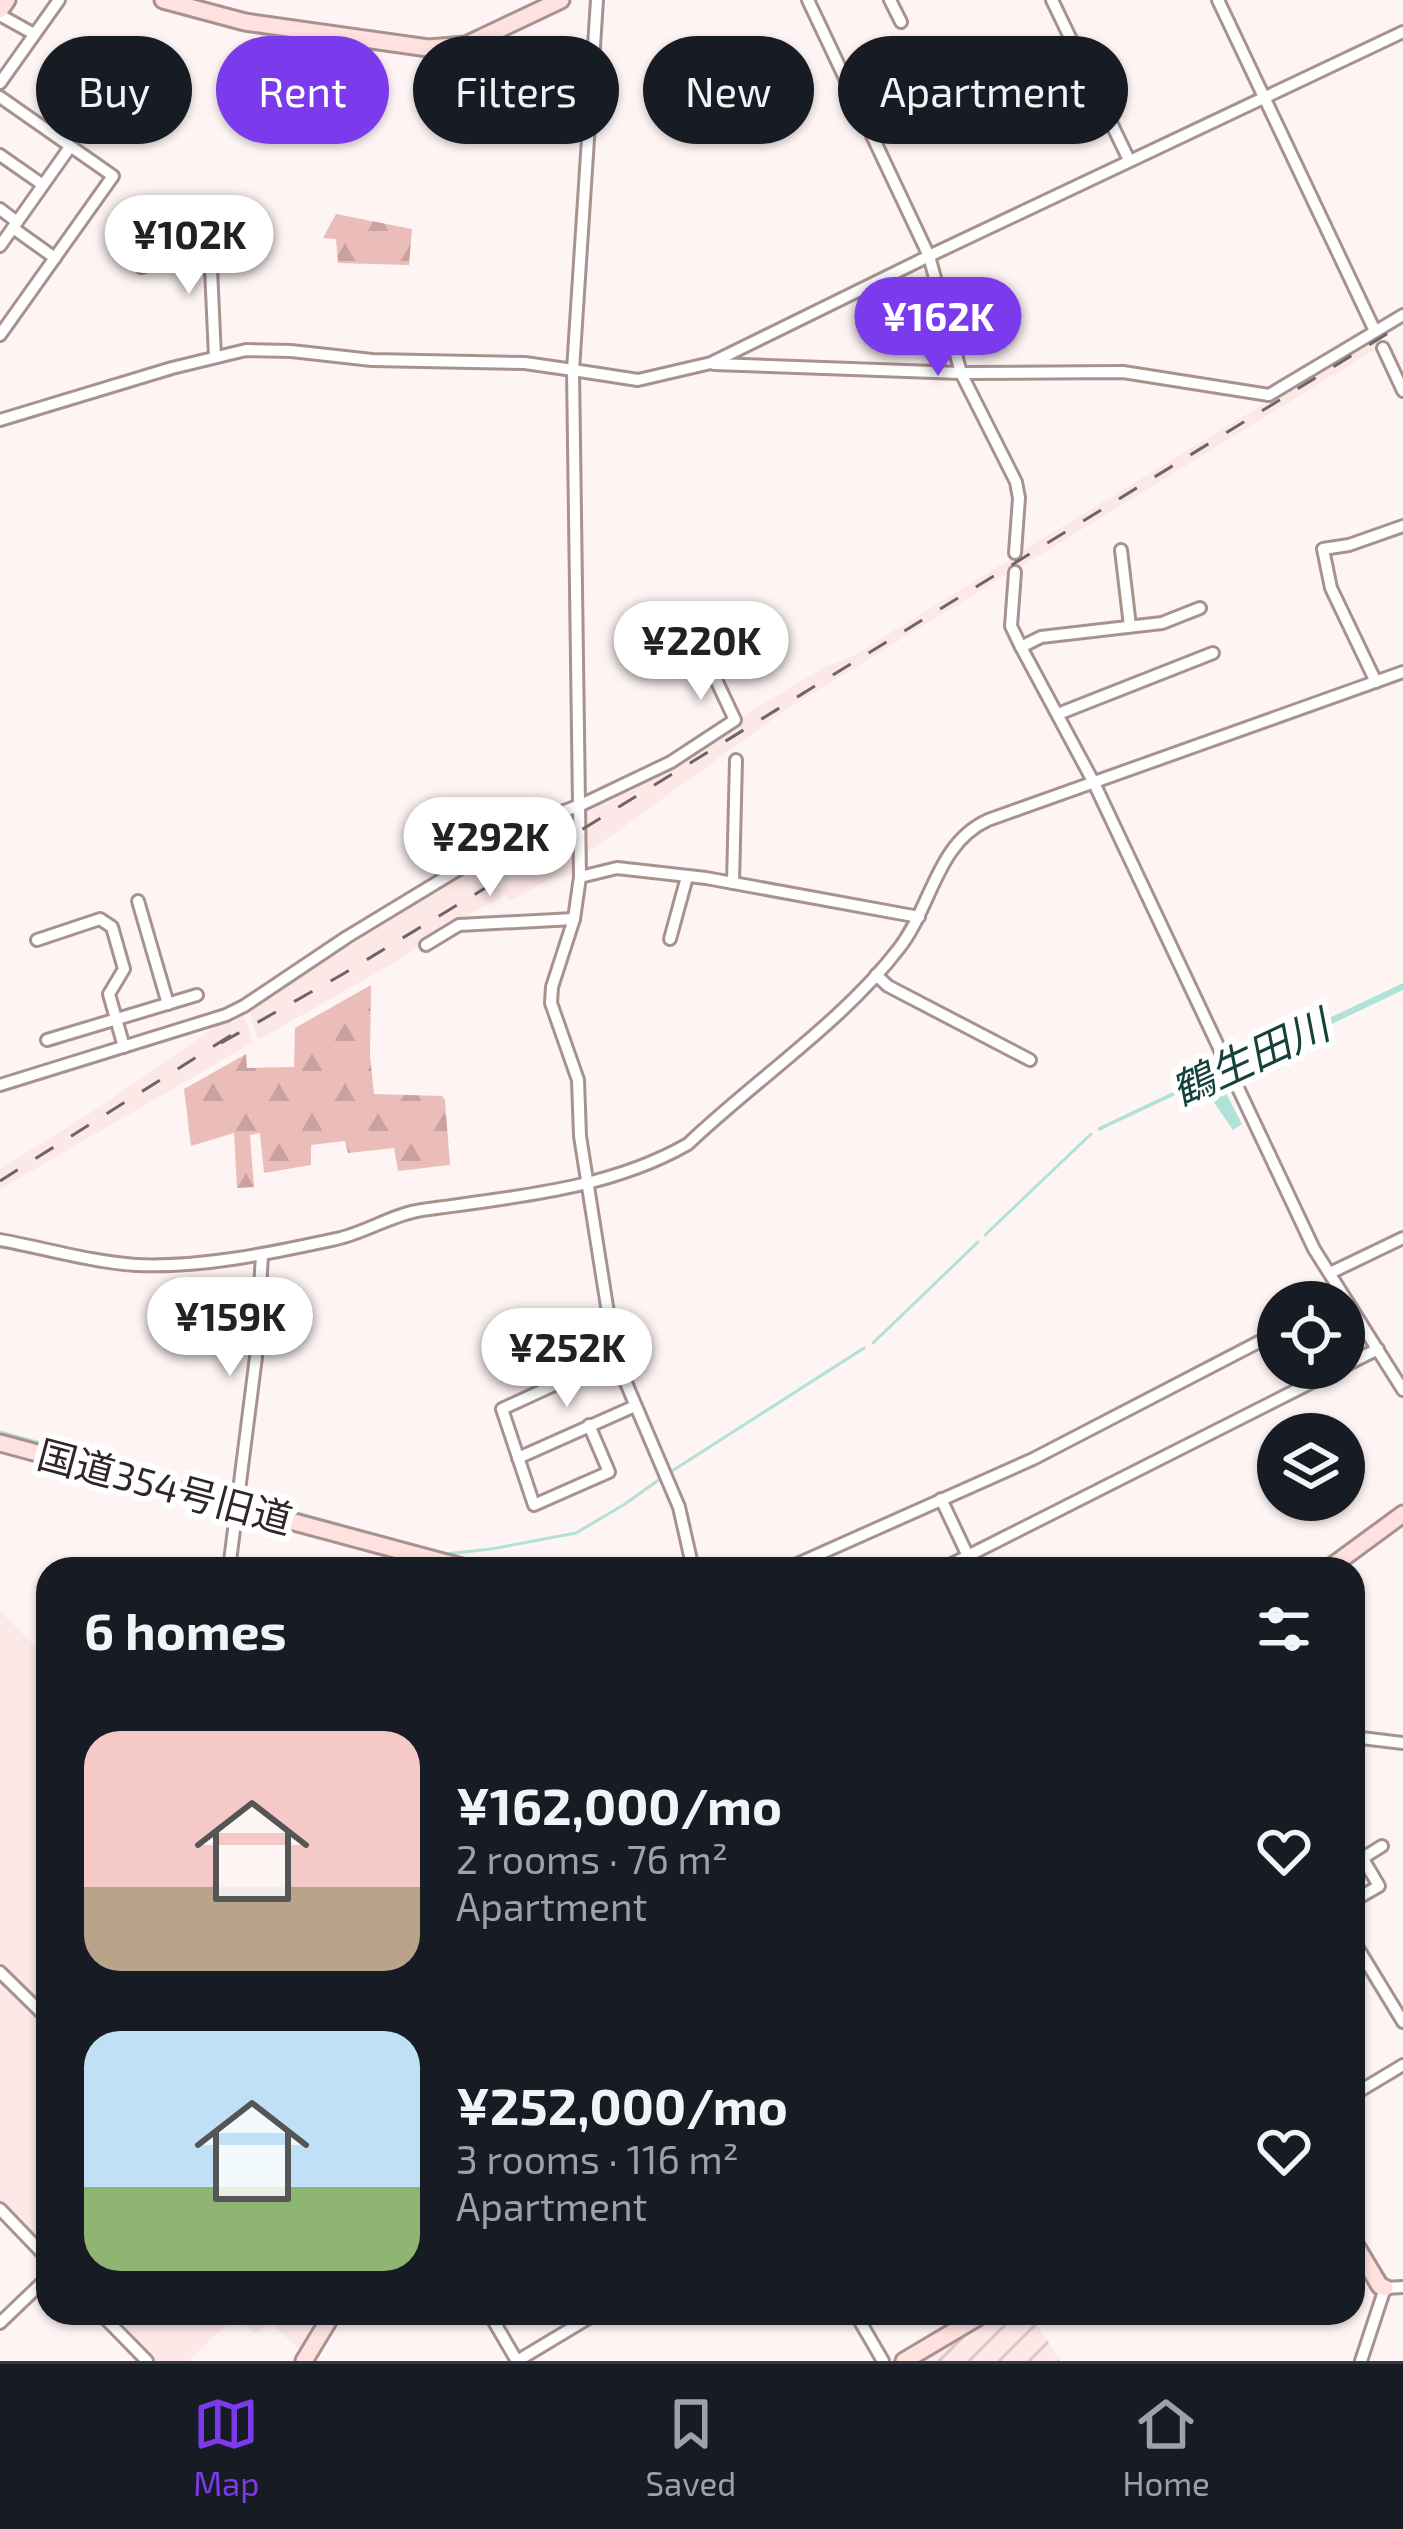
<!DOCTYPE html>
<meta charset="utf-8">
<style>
body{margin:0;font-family:"Exo 2","Noto Sans JP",sans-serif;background:#20242c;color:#f1f3f6;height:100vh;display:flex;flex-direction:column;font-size:45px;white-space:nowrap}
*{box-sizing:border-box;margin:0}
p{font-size:39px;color:#9ea1a6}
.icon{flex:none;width:66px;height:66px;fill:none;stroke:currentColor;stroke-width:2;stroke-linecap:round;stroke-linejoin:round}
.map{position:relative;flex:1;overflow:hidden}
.sheet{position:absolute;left:36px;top:1557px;width:1329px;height:768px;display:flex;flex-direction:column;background:#171b24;border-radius:36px;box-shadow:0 3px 9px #0004}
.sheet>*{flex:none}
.banner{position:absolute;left:36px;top:36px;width:1332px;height:108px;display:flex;gap:24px}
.buttons{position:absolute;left:1257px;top:1281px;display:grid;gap:24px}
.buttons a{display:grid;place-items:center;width:108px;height:108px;border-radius:50%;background:#171b24;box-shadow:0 3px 9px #0004;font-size:60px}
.price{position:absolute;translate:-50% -102px;padding:0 27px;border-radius:42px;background:#fff;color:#222;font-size:39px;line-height:78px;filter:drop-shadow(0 3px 6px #0008)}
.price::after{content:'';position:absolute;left:50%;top:72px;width:36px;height:27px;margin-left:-18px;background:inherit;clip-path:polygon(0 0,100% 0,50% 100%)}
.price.active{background:#7c3aed;color:#fff}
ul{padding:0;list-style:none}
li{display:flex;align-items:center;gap:36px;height:300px;padding:0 48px}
li span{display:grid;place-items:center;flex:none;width:336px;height:240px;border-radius:36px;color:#555}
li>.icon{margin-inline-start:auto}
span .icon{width:144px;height:144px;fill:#fffc;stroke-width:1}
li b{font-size:51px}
h2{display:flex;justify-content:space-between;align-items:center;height:144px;padding:0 48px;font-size:51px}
.tag{padding:0 42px;border-radius:54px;background:#171b24;box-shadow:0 3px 9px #0004;font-size:42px;line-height:108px}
.tag.active{background:#7c3aed;color:#fff}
.tabs{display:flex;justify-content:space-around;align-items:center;height:168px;border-top:3px solid #363941;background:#171b24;font-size:33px;color:#9ea1a6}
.tabs a{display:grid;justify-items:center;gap:6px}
.tabs .active{color:#7c3aed}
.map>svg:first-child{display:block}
.built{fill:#fce8e6}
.industrial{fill:url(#industrial-furrows)}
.forest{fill:url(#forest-firs)}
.water{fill:#b1e2d8}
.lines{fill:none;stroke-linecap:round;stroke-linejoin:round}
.stream{stroke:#b1e2d8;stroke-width:3}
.street-casing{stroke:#a89290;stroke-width:16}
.secondary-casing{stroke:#a89290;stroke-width:21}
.street{stroke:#fff;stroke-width:10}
.secondary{stroke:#ffe2e0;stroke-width:15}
.rail{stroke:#6d6463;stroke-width:3;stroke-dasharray:21 21;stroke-linecap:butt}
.labels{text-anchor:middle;stroke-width:12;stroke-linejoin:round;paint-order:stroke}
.street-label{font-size:39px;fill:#2f2625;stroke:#fff}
.water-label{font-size:42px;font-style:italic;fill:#16423b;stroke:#fff}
</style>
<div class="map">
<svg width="1403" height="2361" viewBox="0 0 1403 2361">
<defs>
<pattern id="industrial-furrows" width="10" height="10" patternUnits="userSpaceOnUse" patternTransform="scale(3)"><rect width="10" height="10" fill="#fce8e6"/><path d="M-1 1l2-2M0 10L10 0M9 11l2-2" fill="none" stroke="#d8c7c5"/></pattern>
<pattern id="forest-firs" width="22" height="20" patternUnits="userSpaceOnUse" patternTransform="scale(3)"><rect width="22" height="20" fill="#eabdb9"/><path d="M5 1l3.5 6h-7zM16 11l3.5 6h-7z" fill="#c9a29f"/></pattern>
</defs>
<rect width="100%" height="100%" fill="#fef4f4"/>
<g class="built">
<polygon points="1374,337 1379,347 1017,569 1019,553"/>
<polygon points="1009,560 1012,560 1013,567 1009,573 784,711 582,857 581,807 611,793 615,795 628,790 627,785 825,667 848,659"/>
<polygon points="574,812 576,874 549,879 510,901 505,895 449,925 397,961 260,1039 256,1036 248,1007 346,942 541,822"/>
<polygon points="243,1016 250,1030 252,1043 0,1189 0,1169 100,1107 228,1018 232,1023"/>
<polygon points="0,1611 48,1659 48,2015 0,1968"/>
<polygon points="0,1976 48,2022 48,2253 0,2204"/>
<polygon points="107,2313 324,2313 301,2351 271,2323 255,2334 236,2316 188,2361 154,2361"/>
</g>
<polygon class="industrial" points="996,2313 1030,2313 1060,2361 916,2361"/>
<g class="forest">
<polygon points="336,214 412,229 409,265 338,263 336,239 323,238"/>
<polygon points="371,985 370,1056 374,1094 442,1096 445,1100 450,1165 398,1171 394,1148 348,1153 345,1141 311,1145 311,1165 264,1173 260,1133 250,1135 254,1187 237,1188 234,1133 191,1146 184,1089 246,1054 247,1068 294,1067 295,1028"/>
</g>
<polygon class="water" points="1403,983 1403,990 1225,1075 1222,1085 1242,1124 1233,1130 1208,1094 1198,1087 1186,1090 1099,1131 1097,1128"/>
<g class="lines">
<g class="stream">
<polyline points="985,1235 1091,1134"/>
<polyline points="873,1343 978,1242"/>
<polyline points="0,1432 234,1496"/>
<polyline points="672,1471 864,1348"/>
<polyline points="244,1498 445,1554 491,1549 576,1533 625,1504 660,1479"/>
</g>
<defs>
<g id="street">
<polyline points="597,0 573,370 638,380 711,363 929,256 1403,32"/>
<polyline points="808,0 929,256 961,373 1016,482 1019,498 1015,553"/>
<polyline points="890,0 901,22"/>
<polyline points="1052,0 1129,160"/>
<polyline points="1218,0 1375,331"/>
<polyline points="0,15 34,34"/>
<polyline points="0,83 59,0"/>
<polyline points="0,97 113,176 0,335"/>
<polyline points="0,155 43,185"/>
<polyline points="0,209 17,222"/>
<polyline points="13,228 55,258"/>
<polyline points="0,246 70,147"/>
<polyline points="141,267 210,246 215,357"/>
<polyline points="1383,348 1403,391"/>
<polyline points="714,364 961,373 1123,372 1269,395 1403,315"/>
<polyline points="0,420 172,368 246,350 291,351 372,360 525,363 573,370 580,877"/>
<polyline points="1121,550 1130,626"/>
<polyline points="1015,572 1011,626 1021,647 1094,783 1314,1249 1403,1390"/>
<polyline points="1021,647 1041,637 1162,623 1200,608"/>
<polyline points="1376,682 1331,588 1323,549 1349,545 1403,526"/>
<polyline points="1058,714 1213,653"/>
<polyline points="733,883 736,760"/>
<polyline points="138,901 168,1004"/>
<polyline points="670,939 687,877"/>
<polyline points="37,940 100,919 112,927 124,969 109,994 124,1047"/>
<polyline points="426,945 459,925 574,919"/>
<polyline points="876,975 888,986 1030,1060"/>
<polyline points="47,1040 197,995"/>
<polyline points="0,1085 226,1015 244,1006 347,937 540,820 583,804 671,762 735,720 709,665"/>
<path d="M 0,1240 C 44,1248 91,1262 136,1265 C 202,1268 271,1253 336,1239 C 365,1233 393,1214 422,1210 C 512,1197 608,1190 688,1144 C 756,1079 843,1022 900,947 C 932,905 937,843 988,820 L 1403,672"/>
<polyline points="1330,1273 1403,1238"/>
<polyline points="1344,1366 1378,1349"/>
<polyline points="589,1425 609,1472 534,1505 502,1409 615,1357"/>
<polyline points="518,1458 635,1406"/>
<polyline points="941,1499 968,1556"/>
<polyline points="229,1569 256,1357 262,1255"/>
<polyline points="693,1569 679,1507 615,1357 580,1136 578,1080 551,1003 552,987 574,919 580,877 617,868 706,878 919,917"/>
<polyline points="786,1569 1033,1459 1278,1332"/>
<polyline points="942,1569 1340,1368"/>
<polyline points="1353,1737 1403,1743"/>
<polyline points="1353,1842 1379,1886 1353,1901"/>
<polyline points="1353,1864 1382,1846"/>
<polyline points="1353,1940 1403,2022"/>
<polyline points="0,1972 48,2019"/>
<polyline points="1353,2095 1403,2065"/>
<polyline points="0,2209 48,2259"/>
<polyline points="100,2313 147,2361"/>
<polyline points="489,2313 517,2361"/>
<polyline points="855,2313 883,2361"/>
<polyline points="0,2323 48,2277"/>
<polyline points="517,2361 597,2313"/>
<polyline points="1361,2361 1385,2288 1403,2287"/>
</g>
<g id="secondary">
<polyline points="163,0 245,22 428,48 466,45 561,0"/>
<polyline points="0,10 7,0"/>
<polyline points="0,1443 469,1569"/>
<polyline points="1328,1569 1403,1514"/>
<polyline points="1353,2241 1380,2286 1385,2288"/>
<polyline points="304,2361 333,2313"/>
<polyline points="904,2361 985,2313"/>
</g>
</defs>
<use href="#street" class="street-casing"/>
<use href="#secondary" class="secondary-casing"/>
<use href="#street" class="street"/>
<use href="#secondary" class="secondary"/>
<g class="rail">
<polyline points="221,1043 343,974 578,832 1403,324"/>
<polyline points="0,1181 233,1034"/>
</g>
</g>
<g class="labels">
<g class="street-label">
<text transform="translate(165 1487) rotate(15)" y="14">国道354号旧道</text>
</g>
<g class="water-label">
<text transform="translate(1250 1058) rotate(-25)" y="15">鶴生田川</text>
</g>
</g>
</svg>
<div class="buttons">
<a><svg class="icon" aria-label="locate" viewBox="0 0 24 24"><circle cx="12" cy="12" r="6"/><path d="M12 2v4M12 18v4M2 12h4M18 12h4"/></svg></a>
<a><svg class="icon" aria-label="layers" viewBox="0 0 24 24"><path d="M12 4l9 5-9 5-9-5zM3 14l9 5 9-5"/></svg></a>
</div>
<b class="price" style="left:189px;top:297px">¥102K</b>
<b class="price active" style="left:938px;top:379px">¥162K</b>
<b class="price" style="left:701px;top:703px">¥220K</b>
<b class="price" style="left:490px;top:899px">¥292K</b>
<b class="price" style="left:230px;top:1379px">¥159K</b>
<b class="price" style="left:567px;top:1410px">¥252K</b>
<div class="banner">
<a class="tag">Buy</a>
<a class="tag active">Rent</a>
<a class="tag">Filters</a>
<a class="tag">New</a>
<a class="tag">Apartment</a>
</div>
<section class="sheet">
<h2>6 homes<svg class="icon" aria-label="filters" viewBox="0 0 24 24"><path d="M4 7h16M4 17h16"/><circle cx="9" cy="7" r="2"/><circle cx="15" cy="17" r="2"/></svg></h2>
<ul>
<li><span style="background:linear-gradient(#f6c9c9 65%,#b9a48a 0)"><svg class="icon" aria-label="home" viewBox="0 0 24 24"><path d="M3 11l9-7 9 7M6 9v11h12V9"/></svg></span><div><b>¥162,000/mo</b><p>2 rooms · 76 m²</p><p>Apartment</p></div><svg class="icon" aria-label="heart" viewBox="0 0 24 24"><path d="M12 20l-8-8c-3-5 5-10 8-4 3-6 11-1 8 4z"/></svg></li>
<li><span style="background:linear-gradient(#bfe0f5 65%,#8fb573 0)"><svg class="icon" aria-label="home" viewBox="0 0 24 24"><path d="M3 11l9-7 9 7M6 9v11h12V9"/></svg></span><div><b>¥252,000/mo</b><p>3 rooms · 116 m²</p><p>Apartment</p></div><svg class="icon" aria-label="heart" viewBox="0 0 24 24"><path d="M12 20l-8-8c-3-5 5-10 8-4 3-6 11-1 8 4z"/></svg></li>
</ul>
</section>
</div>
<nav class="tabs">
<a class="active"><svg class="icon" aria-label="map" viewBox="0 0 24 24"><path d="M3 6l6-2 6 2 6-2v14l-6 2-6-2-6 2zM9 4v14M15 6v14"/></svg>Map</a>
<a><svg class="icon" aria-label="saved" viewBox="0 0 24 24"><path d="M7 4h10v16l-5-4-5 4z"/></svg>Saved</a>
<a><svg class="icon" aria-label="home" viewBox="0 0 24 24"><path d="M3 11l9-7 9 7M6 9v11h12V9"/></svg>Home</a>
</nav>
